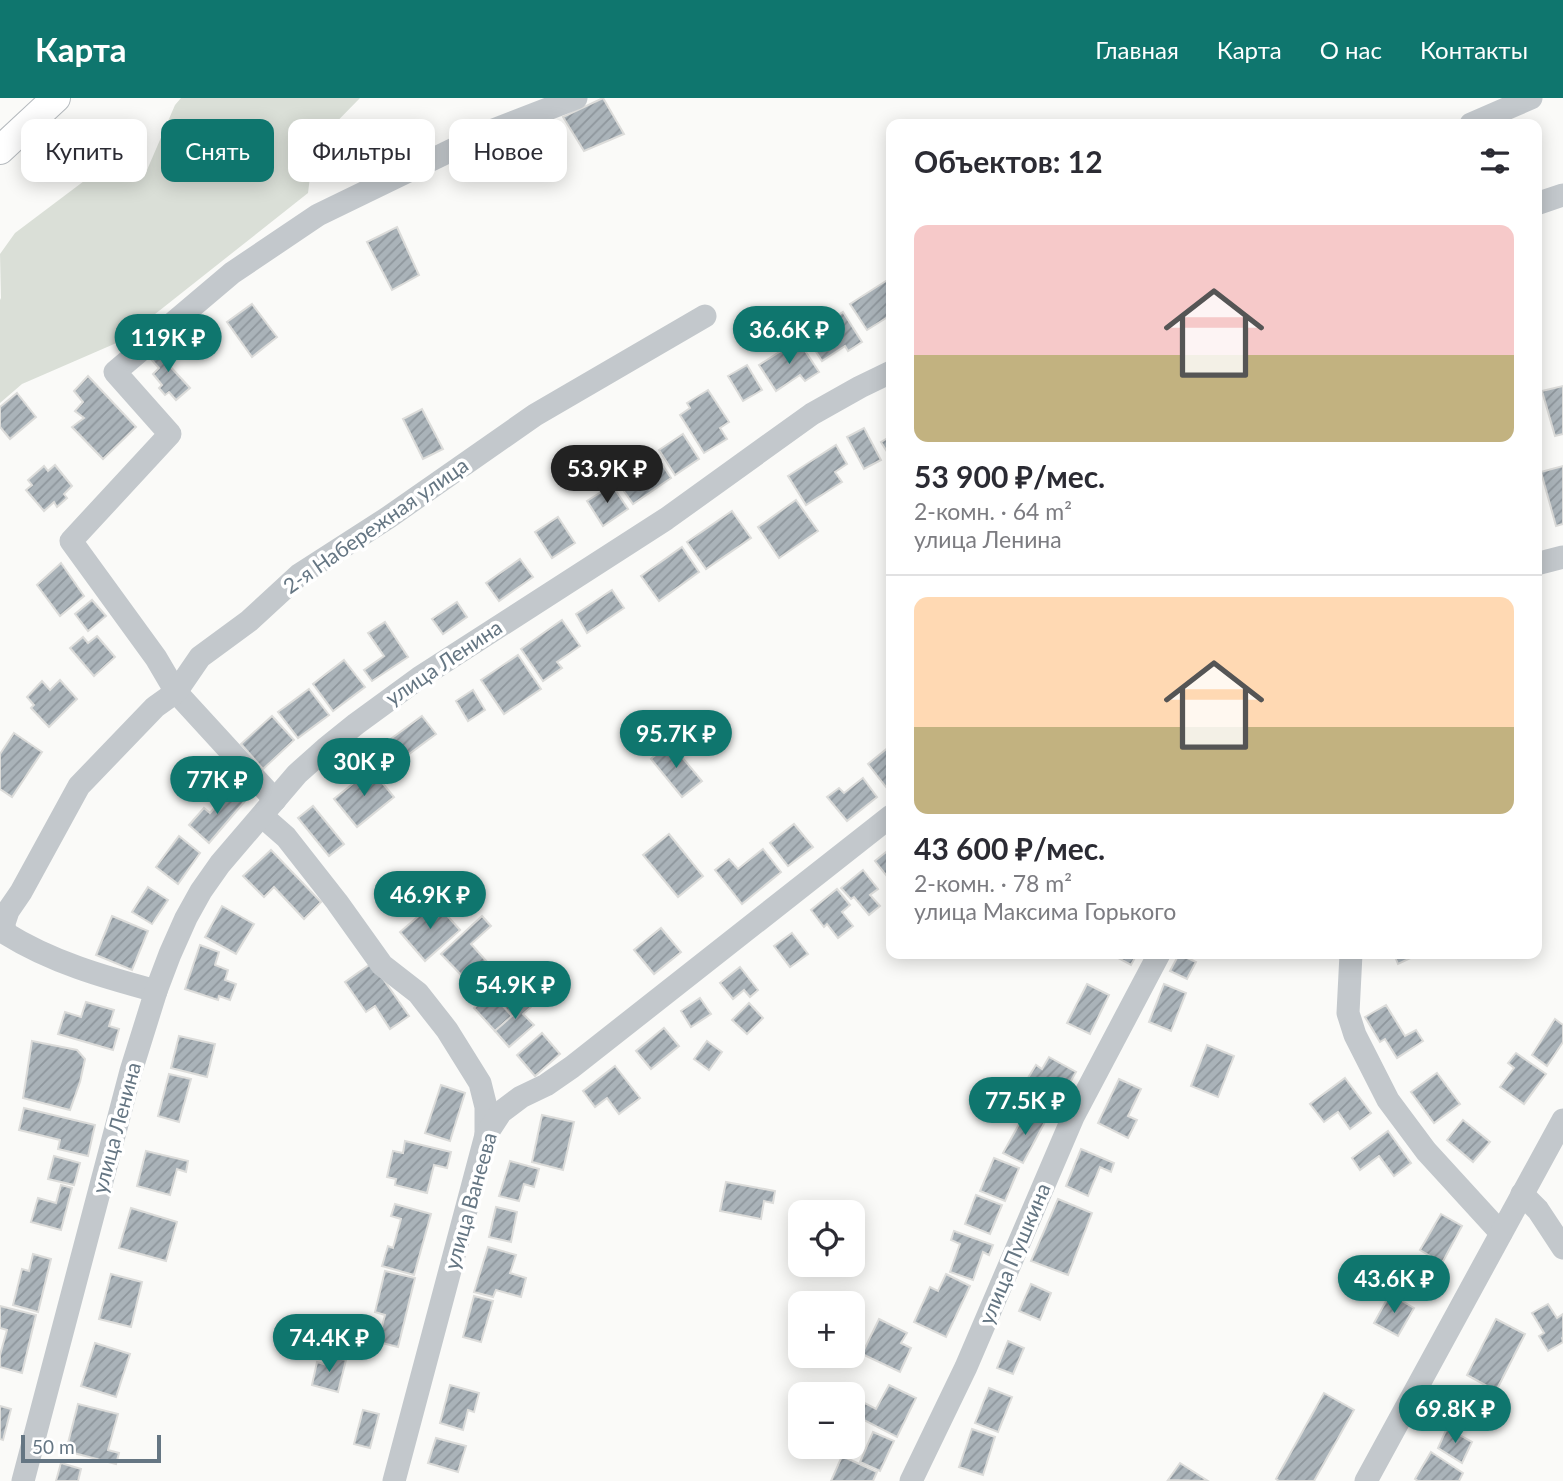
<!DOCTYPE html>
<html lang="ru">
<meta charset="utf-8">
<style>
body{margin:0;font-family:Lato,sans-serif;background:#f7f7f7;color:#2b2b33;height:100vh;display:flex;flex-direction:column;font-size:26px;white-space:nowrap}
*{box-sizing:border-box;margin:0}
p{font-size:23px;color:#7c7c81}
.icon{flex:none;width:38px;height:38px;fill:none;stroke:currentColor;stroke-width:2;stroke-linecap:round;stroke-linejoin:round}
.map{position:relative;flex:1;overflow:hidden}
.details{position:absolute;left:886px;top:21px;width:656px;height:840px;display:flex;flex-direction:column;background:#fff;border-radius:14px;box-shadow:0 4px 18px #0003}
.details>*{flex:none}
.hud{position:absolute;left:21px;top:21px;width:665px;height:63px;display:flex;gap:14px}
.fabs{position:absolute;left:788px;top:1102px;display:grid;gap:14px}
.fabs a{display:grid;place-items:center;width:77px;height:77px;border-radius:14px;background:#fff;box-shadow:0 4px 18px #0003;font-size:35px}
.scale{position:absolute;left:21px;bottom:18px;width:140px;box-sizing:border-box;padding-left:7px;border:4px solid #657683;border-top:0;font-size:19px;line-height:24px;white-space:nowrap;color:#657683;-webkit-text-stroke:5px #fff;paint-order:stroke}
.price{position:absolute;translate:-50% -60px;padding:0 16px;border-radius:24px;background:#0f766e;color:#fff;font-size:23px;line-height:46px;filter:drop-shadow(0 2px 4px #0008)}
.price::after{content:'';position:absolute;left:50%;top:42px;width:21px;height:16px;margin-left:-10px;background:inherit;clip-path:polygon(0 0,100% 0,50% 100%)}
.price.on{background:#222;color:#fff}
ul{padding:0;list-style:none}
li{display:grid;align-content:center;gap:14px;height:371px;padding:0 28px}
li+li{border-top:2px solid #e1e1e2}
li span{display:grid;place-items:center;height:217px;border-radius:14px;color:#555}
li>.icon{margin-inline-start:auto}
span .icon{width:126px;height:126px;fill:#fffc;stroke-width:1}
li b{font-size:30px}
h2{display:flex;justify-content:space-between;align-items:center;height:84px;padding:0 28px;font-size:30px}
.pill{padding:0 24px;border-radius:14px;background:#fff;box-shadow:0 4px 18px #0003;font-size:24px;line-height:63px}
.pill.on{background:#0f766e;color:#fff}
header{display:flex;align-items:center;gap:42px;box-sizing:border-box;height:98px;padding:0 35px;background:#0f766e;color:#fff}
header strong{font-size:33px}
nav{display:flex;gap:38px;margin-inline-start:auto;font-size:24px}
.map>svg:first-child{display:block}
.grass{fill:#dadfd7}
.building{fill:url(#building-hatch);stroke:#dcdcda;stroke-width:2}
.lines{fill:none;stroke-linecap:round;stroke-linejoin:round}
.major-casing{stroke:#b5babe;stroke-width:30}
.minor{stroke:#c3c8cc;stroke-width:23}
.major{stroke:#fff;stroke-width:28}
.labels{text-anchor:middle;stroke-width:7;stroke-linejoin:round;paint-order:stroke}
.street-label{font-size:21px;fill:#657683;stroke:#fff}
</style>
<header>
<strong>Карта</strong>
<nav><a>Главная</a><a>Карта</a><a>О нас</a><a>Контакты</a></nav>
</header>
<div class="map">
<svg width="1563" height="1383" viewBox="0 0 1563 1383">
<defs>
<pattern id="building-hatch" width="6" height="6" patternUnits="userSpaceOnUse" patternTransform="scale(1.75)"><rect width="6" height="6" fill="#aab3b9"/><path d="M-1 1l2-2M0 6l6-6M5 7l2-2" fill="none" stroke="#8e969c"/></pattern>
</defs>
<rect width="100%" height="100%" fill="#fafaf8"/>
<polygon class="grass" points="181,0 360,0 314,47 308,95 121,243 22,286 0,305 0,202 1,200 0,156 15,135 100,71 144,79 175,7"/>
<g class="building">
<polygon points="603,0 624,36 584,53 563,19"/>
<polygon points="541,28 558,60 524,79 507,46"/>
<polygon points="397,129 419,177 392,192 367,144"/>
<polygon points="889,181 891,184 891,217 867,232 850,206"/>
<polygon points="252,206 277,239 252,259 227,224"/>
<polygon points="843,214 862,244 848,253 845,248 822,263 806,238"/>
<polygon points="798,242 819,274 805,283 800,277 776,293 759,267"/>
<polygon points="166,246 175,257 166,264 190,290 176,302 169,294 165,297 159,290 162,287 153,276 159,270 150,260"/>
<polygon points="747,267 762,292 743,303 728,278"/>
<polygon points="88,278 136,329 103,361 72,329 84,320 75,313 83,304 74,293"/>
<polygon points="1563,288 1563,336 1555,338 1542,293"/>
<polygon points="708,292 729,324 720,330 727,341 704,355 680,317 690,310 687,305"/>
<polygon points="17,295 36,319 10,341 0,329 0,309"/>
<polygon points="422,311 443,351 423,361 403,321"/>
<polygon points="864,330 881,362 864,371 847,339"/>
<polygon points="683,336 699,361 675,377 659,352"/>
<polygon points="891,338 891,360 881,344"/>
<polygon points="836,347 847,366 835,374 842,384 806,407 788,378"/>
<polygon points="658,360 671,380 633,406 619,386"/>
<polygon points="55,367 72,388 64,396 67,400 57,409 54,404 44,413 26,392 32,387 28,382 44,368 48,373"/>
<polygon points="1563,368 1563,426 1556,428 1541,374"/>
<polygon points="612,387 628,411 603,428 587,403"/>
<polygon points="796,402 818,433 779,460 758,429"/>
<polygon points="732,413 751,440 706,471 687,444"/>
<polygon points="558,419 575,445 552,460 535,434"/>
<polygon points="682,449 699,474 659,503 641,478"/>
<polygon points="520,461 533,479 499,503 486,485"/>
<polygon points="61,465 84,498 60,518 37,487"/>
<polygon points="612,492 624,510 587,535 576,516"/>
<polygon points="92,502 106,518 88,533 75,516"/>
<polygon points="457,504 467,519 443,536 432,521"/>
<polygon points="562,522 580,548 557,564 562,570 543,583 521,551"/>
<polygon points="385,524 408,559 372,583 364,572 384,558 368,535"/>
<polygon points="97,538 115,559 94,578 70,550 83,539 88,545"/>
<polygon points="518,557 541,591 504,616 481,582"/>
<polygon points="344,562 365,589 333,613 313,586"/>
<polygon points="60,582 77,601 49,629 31,610 34,607 27,599 42,583 50,592"/>
<polygon points="309,591 329,617 298,640 278,614"/>
<polygon points="473,592 485,612 468,623 456,603"/>
<polygon points="272,618 294,642 263,671 241,646"/>
<polygon points="422,618 436,636 401,662 388,643"/>
<polygon points="14,635 42,654 12,699 0,691 0,656"/>
<polygon points="670,645 702,683 682,699 651,661"/>
<polygon points="890,648 891,686 886,689 868,666"/>
<polygon points="371,671 394,699 357,729 334,701"/>
<polygon points="863,680 877,699 847,723 827,699 839,690 844,695"/>
<polygon points="231,691 245,703 209,745 189,727 204,710 210,715"/>
<polygon points="313,708 344,746 329,758 298,720"/>
<polygon points="794,726 813,749 788,768 770,745"/>
<polygon points="669,736 703,778 678,799 643,757"/>
<polygon points="179,738 200,755 178,786 156,769"/>
<polygon points="891,750 891,781 890,782 875,763"/>
<polygon points="763,751 781,774 742,806 715,772 729,761 738,771"/>
<polygon points="271,752 321,804 304,821 274,789 264,799 243,778"/>
<polygon points="863,772 878,791 870,797 880,808 869,817 854,799 851,801 841,790"/>
<polygon points="148,789 168,802 152,826 132,814"/>
<polygon points="837,791 850,807 842,814 853,828 838,840 827,826 824,829 811,812"/>
<polygon points="435,804 460,832 425,863 400,834"/>
<polygon points="222,808 254,826 236,856 205,839"/>
<polygon points="112,818 148,833 132,872 96,857"/>
<polygon points="482,818 491,828 471,846 488,865 468,884 441,856"/>
<polygon points="661,830 681,854 654,876 634,852"/>
<polygon points="792,835 808,856 790,869 774,848"/>
<polygon points="200,847 219,854 215,867 228,872 225,882 236,886 230,902 219,898 218,902 185,891"/>
<polygon points="1111,856 1137,856 1131,867"/>
<polygon points="1179,856 1196,864 1187,881 1170,873"/>
<polygon points="1394,856 1419,856 1398,866"/>
<polygon points="372,865 409,918 390,931 375,908 366,914 345,884"/>
<polygon points="740,869 758,892 750,899 744,892 733,901 720,885"/>
<polygon points="1087,886 1109,897 1090,936 1067,925"/>
<polygon points="1164,886 1186,895 1171,933 1149,924"/>
<polygon points="491,895 512,918 495,933 474,910"/>
<polygon points="520,895 532,908 523,916 534,927 509,949 495,933 512,918 504,909"/>
<polygon points="700,900 711,916 691,929 681,913"/>
<polygon points="86,904 114,912 109,928 119,931 113,952 58,936 65,914 81,919"/>
<polygon points="749,905 763,920 747,936 732,922"/>
<polygon points="1386,907 1405,938 1416,932 1423,943 1397,960 1385,941 1380,944 1365,919"/>
<polygon points="1555,921 1563,927 1563,944 1547,968 1532,957"/>
<polygon points="664,930 679,948 651,971 636,953"/>
<polygon points="542,935 560,956 535,978 517,957"/>
<polygon points="179,938 215,946 207,979 171,970"/>
<polygon points="32,943 77,952 85,961 80,984 70,1012 23,1000"/>
<polygon points="707,943 722,954 709,972 694,961"/>
<polygon points="1207,947 1234,958 1218,999 1191,988"/>
<polygon points="1516,955 1546,976 1524,1006 1500,989 1514,970 1508,965"/>
<polygon points="1049,959 1076,974 1054,1013 1020,993 1036,967 1042,971"/>
<polygon points="615,968 640,1000 619,1016 607,1000 595,1009 583,993"/>
<polygon points="1437,975 1460,1006 1434,1025 1411,994"/>
<polygon points="169,976 191,981 179,1024 158,1018"/>
<polygon points="1345,980 1371,1015 1350,1031 1338,1014 1324,1024 1310,1006"/>
<polygon points="1119,981 1141,991 1128,1018 1137,1022 1128,1040 1098,1025"/>
<polygon points="441,987 465,995 450,1043 425,1035"/>
<polygon points="24,1010 95,1027 88,1058 58,1051 60,1042 19,1032"/>
<polygon points="1027,1012 1046,1022 1023,1065 1003,1055"/>
<polygon points="542,1017 574,1024 563,1072 532,1064"/>
<polygon points="1463,1022 1490,1044 1473,1064 1447,1042"/>
<polygon points="1388,1033 1411,1065 1394,1078 1379,1058 1360,1072 1352,1060"/>
<polygon points="405,1043 451,1054 447,1070 434,1067 427,1095 395,1087 396,1081 387,1079 393,1053 403,1055"/>
<polygon points="1081,1051 1114,1065 1111,1074 1100,1069 1088,1098 1066,1088"/>
<polygon points="146,1053 188,1063 186,1074 177,1071 170,1097 137,1088"/>
<polygon points="54,1058 80,1065 74,1087 48,1081"/>
<polygon points="994,1060 1019,1070 1005,1103 980,1093"/>
<polygon points="510,1063 539,1071 534,1089 524,1086 519,1103 499,1098"/>
<polygon points="726,1084 775,1093 773,1105 764,1103 761,1121 720,1113"/>
<polygon points="61,1087 72,1090 61,1132 31,1124 38,1100 56,1105"/>
<polygon points="976,1097 1002,1107 990,1136 965,1126"/>
<polygon points="1058,1101 1092,1115 1068,1177 1031,1163"/>
<polygon points="395,1106 431,1116 414,1177 382,1168 388,1148 393,1150 401,1121 391,1118"/>
<polygon points="496,1109 517,1114 511,1144 489,1139"/>
<polygon points="131,1110 177,1124 166,1163 119,1150"/>
<polygon points="1441,1116 1462,1128 1442,1165 1420,1152"/>
<polygon points="954,1133 993,1147 989,1157 983,1154 973,1182 950,1174 960,1146 951,1142"/>
<polygon points="488,1149 516,1157 510,1175 526,1180 521,1199 496,1192 493,1199 474,1194"/>
<polygon points="33,1156 51,1161 38,1214 13,1207 22,1171 29,1173"/>
<polygon points="385,1173 415,1180 398,1249 378,1244 385,1217 375,1214"/>
<polygon points="111,1176 142,1184 131,1229 99,1221"/>
<polygon points="946,1176 970,1188 946,1239 914,1224 930,1189 938,1193"/>
<polygon points="1031,1186 1051,1195 1040,1222 1019,1213"/>
<polygon points="1390,1196 1414,1210 1398,1238 1374,1225"/>
<polygon points="474,1198 493,1203 481,1244 463,1239"/>
<polygon points="1548,1206 1557,1220 1563,1216 1563,1239 1562,1240 1563,1244 1548,1253 1539,1238 1544,1235 1532,1215"/>
<polygon points="0,1208 36,1217 22,1275 0,1269 0,1257 7,1232 0,1230"/>
<polygon points="879,1221 907,1235 901,1245 911,1250 900,1274 862,1256"/>
<polygon points="1496,1221 1525,1236 1496,1293 1467,1277"/>
<polygon points="1008,1243 1024,1250 1013,1276 997,1270"/>
<polygon points="95,1245 130,1256 116,1299 81,1288"/>
<polygon points="329,1258 346,1262 338,1294 312,1287 317,1264 327,1267"/>
<polygon points="450,1287 479,1295 474,1314 468,1312 463,1332 440,1325"/>
<polygon points="889,1287 916,1300 897,1339 852,1316 852,1310 857,1301 876,1311"/>
<polygon points="989,1290 1012,1299 998,1334 975,1325"/>
<polygon points="1464,1293 1487,1305 1478,1328 1452,1315"/>
<polygon points="1324,1295 1354,1312 1314,1383 1279,1383 1276,1381"/>
<polygon points="78,1306 118,1316 108,1352 119,1355 116,1366 66,1353"/>
<polygon points="0,1308 11,1311 3,1342 0,1341"/>
<polygon points="363,1312 379,1316 370,1350 354,1346"/>
<polygon points="1447,1330 1472,1344 1462,1365 1438,1350"/>
<polygon points="972,1331 995,1339 983,1377 959,1369"/>
<polygon points="873,1334 894,1343 880,1373 860,1364"/>
<polygon points="436,1340 466,1348 458,1374 428,1365"/>
<polygon points="1431,1354 1463,1375 1459,1383 1418,1383 1415,1381"/>
<polygon points="842,1358 877,1374 873,1383 831,1383"/>
<polygon points="61,1365 81,1371 78,1383 56,1383"/>
<polygon points="1180,1365 1208,1383 1168,1382"/>
</g>
<g class="lines">
<defs>
<polyline id="major" points="0,52 56,0"/>
</defs>
<use href="#major" class="major-casing"/>
<g class="minor">
<polyline points="1471,26 1531,0"/>
<polyline points="1536,106 1563,97"/>
<polyline points="1536,466 1563,459"/>
<polyline points="275,702 176,594 156,560 71,443 170,336 115,274 232,175 318,117 491,33 576,0"/>
<polyline points="262,718 286,739 337,804 382,867 418,895 447,932 480,985 486,1009 486,1037"/>
<polyline points="1351,856 1348,915 1355,937 1388,1002 1426,1053 1501,1135"/>
<path d="M 156,893 C 104,879 51,864 5,835 L 4,825 L 8,813 L 21,794 L 79,688 L 155,609 L 176,594 L 200,559 L 249,523 L 299,477 L 389,419 L 535,317 L 705,218"/>
<polyline points="1522,1096 1538,1112 1563,1150"/>
<polyline points="23,1383 131,973 156,893 170,856 186,820 201,793 220,766 297,676 325,651 356,626 419,580 666,421 812,316 860,289 891,274"/>
<polyline points="394,1383 486,1037 501,1014 521,999 546,987 572,969 891,718"/>
<polyline points="911,1383 966,1269 1073,1019 1159,856"/>
<polyline points="1366,1383 1563,1022"/>
</g>
<use href="#major" class="major"/>
</g>
<g class="labels">
<g class="street-label">
<text transform="translate(376 428) rotate(-35)" y="7">2-я Набережная улица</text>
<text transform="translate(444 565) rotate(-34)" y="7">улица Ленина</text>
<text transform="translate(117 1030) rotate(-75)" y="7">улица Ленина</text>
<text transform="translate(471 1103) rotate(-74)" y="7">улица Ванеева</text>
<text transform="translate(1015 1156) rotate(-67)" y="7">улица Пушкина</text>
</g>
</g>
</svg>
<div class="fabs">
<a><svg class="icon" aria-label="locate" viewBox="0 0 24 24"><circle cx="12" cy="12" r="6"/><path d="M12 2v4M12 18v4M2 12h4M18 12h4"/></svg></a>
<a>+</a>
<a>−</a>
</div>
<div class="scale">50 m</div>
<b class="price" style="left:789px;top:268px">36.6K ₽</b>
<b class="price" style="left:168px;top:276px">119K ₽</b>
<b class="price on" style="left:607px;top:407px">53.9K ₽</b>
<b class="price" style="left:676px;top:672px">95.7K ₽</b>
<b class="price" style="left:364px;top:700px">30K ₽</b>
<b class="price" style="left:217px;top:718px">77K ₽</b>
<b class="price" style="left:430px;top:833px">46.9K ₽</b>
<b class="price" style="left:515px;top:923px">54.9K ₽</b>
<b class="price" style="left:1025px;top:1039px">77.5K ₽</b>
<b class="price" style="left:1394px;top:1217px">43.6K ₽</b>
<b class="price" style="left:329px;top:1276px">74.4K ₽</b>
<b class="price" style="left:1455px;top:1347px">69.8K ₽</b>
<div class="hud">
<a class="pill">Купить</a>
<a class="pill on">Снять</a>
<a class="pill">Фильтры</a>
<a class="pill">Новое</a>
</div>
<section class="details">
<h2>Объектов: 12<svg class="icon" aria-label="filters" viewBox="0 0 24 24"><path d="M4 7h16M4 17h16"/><circle cx="9" cy="7" r="2"/><circle cx="15" cy="17" r="2"/></svg></h2>
<ul>
<li><span style="background:linear-gradient(#f6c9c9 60%,#c2b280 0)"><svg class="icon" aria-label="home" viewBox="0 0 24 24"><path d="M3 11l9-7 9 7M6 9v11h12V9"/></svg></span><div><b>53 900 ₽/мес.</b><p>2-комн. · 64 m²</p><p>улица Ленина</p></div></li>
<li><span style="background:linear-gradient(#ffd9b3 60%,#c2b280 0)"><svg class="icon" aria-label="home" viewBox="0 0 24 24"><path d="M3 11l9-7 9 7M6 9v11h12V9"/></svg></span><div><b>43 600 ₽/мес.</b><p>2-комн. · 78 m²</p><p>улица Максима Горького</p></div></li>
</ul>
</section>
</div>
